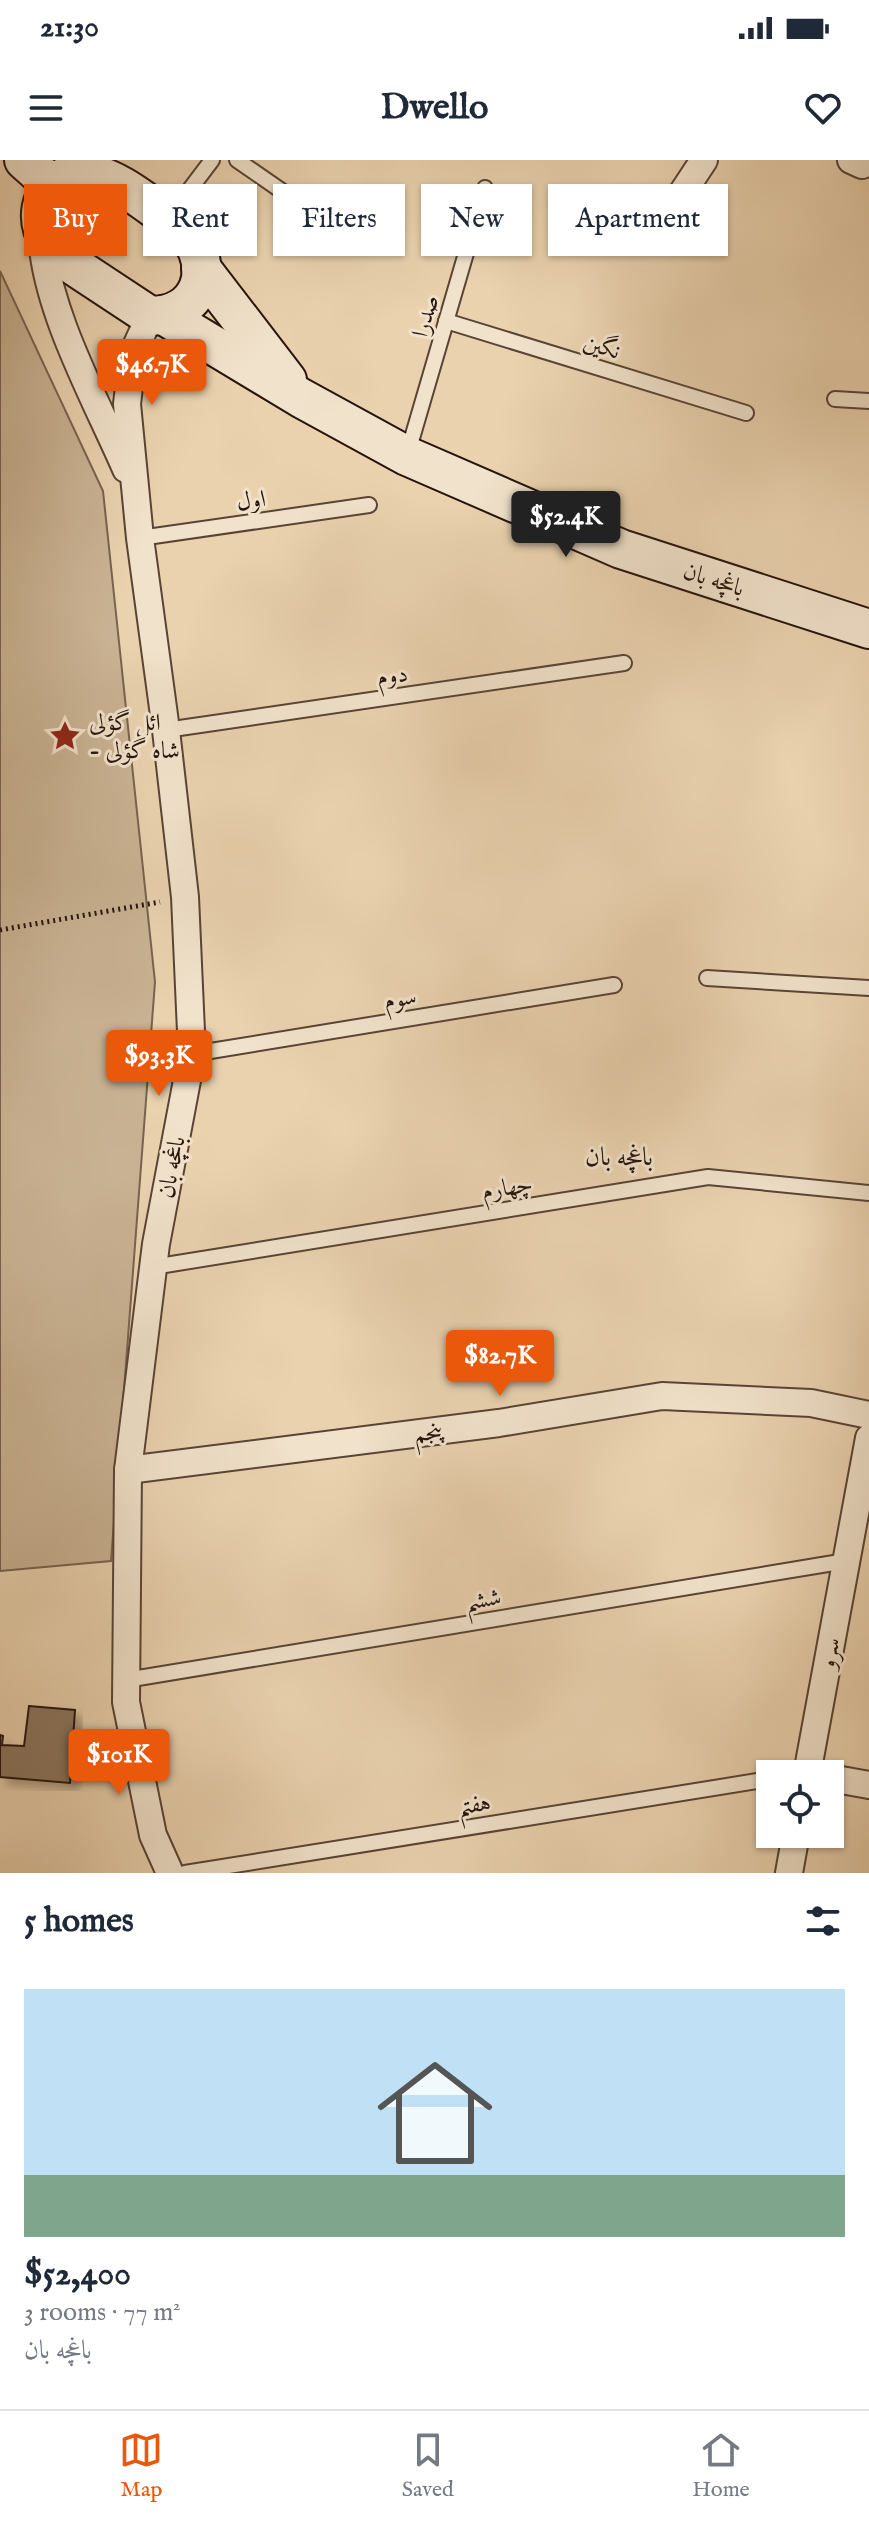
<!DOCTYPE html>
<meta charset="utf-8">
<style>
body{margin:0;font-family:"IM FELL English",Amiri,serif;background:#f2f2f3;color:#1f2937;height:100vh;display:flex;flex-direction:column;font-size:30px;white-space:nowrap}
*{box-sizing:border-box;margin:0}
p{font-size:26px;color:#747a83}
.icon{flex:none;width:44px;height:44px;fill:none;stroke:currentColor;stroke-width:2;stroke-linecap:round;stroke-linejoin:round}
.map{position:relative;height:1713px;overflow:hidden}
.details{display:flex;flex-direction:column;background:#fff;flex:1}
.details>*{flex:none}
.banner{position:absolute;left:24px;top:24px;width:822px;height:72px;display:flex;gap:16px}
.fabs{position:absolute;left:756px;top:1600px;display:grid;gap:16px}
.fabs a{display:grid;place-items:center;width:88px;height:88px;border-radius:0px;background:#fff;box-shadow:0 2px 6px #0004;font-size:40px}
.price{position:absolute;translate:-50% -68px;padding:0 18px;border-radius:8px;background:#ea580c;color:#fff;font-size:26px;line-height:52px;filter:drop-shadow(0 2px 4px #0008)}
.price::after{content:'';position:absolute;left:50%;top:48px;width:24px;height:18px;margin-left:-12px;background:inherit;clip-path:polygon(0 0,100% 0,50% 100%)}
.price.on{background:#222;color:#fff}
ul{padding:0;list-style:none}
li{display:grid;align-content:center;gap:16px;height:424px;padding:0 24px}
li span{display:grid;place-items:center;height:248px;border-radius:0px;color:#555}
li>.icon{margin-inline-start:auto}
span .icon{width:144px;height:144px;fill:#fffc;stroke-width:1}
li b{font-size:34px}
h2{display:flex;justify-content:space-between;align-items:center;height:96px;padding:0 24px;font-size:34px}
.tag{padding:0 28px;border-radius:0px;background:#fff;box-shadow:0 2px 6px #0004;font-size:28px;line-height:72px}
.tag.on{background:#ea580c;color:#fff}
.status{display:flex;justify-content:space-between;align-items:center;height:56px;padding:0 40px;background:#fff;direction:ltr}
.status svg{height:22px;fill:currentColor}
header{display:flex;justify-content:space-between;align-items:center;height:104px;padding:0 24px;background:#fff;font-size:36px;font-weight:700}
.dock{display:flex;justify-content:space-around;align-items:center;height:112px;border-top:2px solid #e0e1e3;background:#fff;font-size:22px;color:#747a83}
.dock a{display:grid;justify-items:center;gap:4px}
.dock .on{color:#ea580c}
.map>svg:first-child{display:block}
.green{fill:#c9b293;stroke:#786350;stroke-width:2}
.building{fill:#8c7761;stroke:#27140c;stroke-width:2;filter:url(#shadow)}
.lines{fill:none;stroke-linecap:round;stroke-linejoin:round}
.service-casing{stroke:#584435;stroke-width:18}
.minor-casing{stroke:#584435;stroke-width:30}
.secondary-casing{stroke:#27140c;stroke-width:42}
.path{stroke:#27140c;stroke-width:5;stroke-dasharray:2 4;stroke-linecap:butt}
.service{stroke:#f1e2cb;stroke-width:14}
.minor{stroke:#f1e2cb;stroke-width:26}
.secondary{stroke:#f1e2cb;stroke-width:38}
.labels{text-anchor:middle;stroke-width:6;stroke-linejoin:round;paint-order:stroke}
.street-label{font-size:24px;fill:#27140c;stroke:#f1e2cb}
.poi-label{font-size:24px;fill:#27140c;stroke:#f1e2cb;text-anchor:start}
.neighbourhood-label{font-size:26px;fill:#27140c;stroke:#f1e2cb}
</style>
<div class="status"><b>21:30</b><svg viewBox="0 0 49 12"><path d="M0 12V9h3v3zM5 12V6h3v6zM10 12V3h3v9zM15 12V0h3v12zM26 1h20v11H26zM47 4h2v5h-2z"/></svg></div>
<header><svg class="icon" aria-label="menu" viewBox="0 0 24 24"><path d="M4 6h16M4 12h16M4 18h16"/></svg>Dwello<svg class="icon" aria-label="heart" viewBox="0 0 24 24"><path d="M12 20l-8-8c-3-5 5-10 8-4 3-6 11-1 8 4z"/></svg></header>
<div class="map">
<svg width="869" height="1713" viewBox="0 0 869 1713">
<defs>
<filter id="shadow"><feDropShadow dx="7" dy="7" stdDeviation="4" flood-color="#0004"/></filter>
</defs>
<rect width="100%" height="100%" fill="#ead2af"/>
<filter id="stains"><feTurbulence type="fractalNoise" baseFrequency=".0025" numOctaves="4"/><feColorMatrix values="0 0 0 0 .2 0 0 0 0 .09 0 0 0 0 .02 0 0 0 .5 -.17"/></filter>
<radialGradient id="worn" r=".72"><stop offset=".6" stop-color="#630" stop-opacity="0"/><stop offset="1" stop-color="#630" stop-opacity=".3"/></radialGradient>
<polygon class="green" points="0,111 103,331 155,822 111,1401 0,1411"/>
<polygon class="building" points="29,1546 75,1550 70,1623 0,1617 0,1575 3,1576 2,1585 24,1586"/>
<g class="lines">
<defs>
<g id="service">
<polyline points="237,0 312,52"/>
<polyline points="169,57 212,0"/>
<polyline points="446,161 746,253"/>
<polyline points="835,239 869,241"/>
<polyline points="408,292 485,28"/>
<polyline points="140,378 369,345"/>
<polyline points="166,570 624,503"/>
<polyline points="707,818 869,828"/>
<polyline points="192,894 614,825"/>
<polyline points="153,1107 708,1017 869,1033"/>
<polyline points="126,1520 846,1401"/>
<polyline points="185,1713 770,1619"/>
</g>
<g id="minor">
<polyline points="851,0 862,5"/>
<polyline points="671,50 704,0"/>
<path d="M 42,76 C 45,149 96,240 126,309"/>
<polyline points="150,156 133,193 127,244 140,378 166,570 185,737 192,894 156,1084 128,1310 126,1542 153,1675 170,1713"/>
<polyline points="128,1310 499,1263 662,1236 811,1243 869,1255"/>
<polyline points="807,1614 869,1278"/>
<polyline points="830,1618 869,1625"/>
<polyline points="789,1713 796,1674"/>
</g>
<g id="secondary">
<polyline points="24,0 52,25"/>
<path d="M 76,11 C 114,12 155,50 186,72 C 217,108 200,156 150,156 L 59,96 C 30,63 36,29 76,11 Z"/>
<polyline points="201,108 287,220"/>
<polyline points="165,156 301,238 407,296 621,389 869,469"/>
</g>
</defs>
<use href="#service" class="service-casing"/>
<use href="#minor" class="minor-casing"/>
<use href="#secondary" class="secondary-casing"/>
<polyline class="path" points="0,770 160,742"/>
<use href="#service" class="service"/>
<use href="#minor" class="minor"/>
<use href="#secondary" class="secondary"/>
</g>
<defs>
<symbol id="sight-bare" viewBox="-9 -9 18 18"><path d="M0-6L1.8-2.2L6-1.7L2.9 1.2L3.7 5.4L0 3.3L-3.7 5.4L-2.9 1.2L-6-1.7L-1.8-2.2Z" fill="#8f2418" stroke="#f1e2cb" stroke-width="2.5" paint-order="stroke"/></symbol>
</defs>
<g fill-rule="evenodd">
<use href="#sight-bare" x="43" y="554" width="44" height="44"/>
</g>
<g class="labels">
<g class="street-label">
<text transform="translate(425 156) rotate(-74)" y="8">صدرا</text>
<text transform="translate(602 186) rotate(17)" y="8">نگین</text>
<text transform="translate(251 340) rotate(-8)" y="8">اول</text>
<text transform="translate(714 419) rotate(18)" y="8">باغچه بان</text>
<text transform="translate(392 515) rotate(-8)" y="8">دوم</text>
<text transform="translate(400 838) rotate(-9)" y="8">سوم</text>
<text transform="translate(171 1007) rotate(-79)" y="8">باغچه بان</text>
<text transform="translate(507 1027) rotate(-9)" y="8">چهارم</text>
<text transform="translate(428 1272) rotate(-7)" y="8">پنجم</text>
<text transform="translate(483 1439) rotate(-9)" y="8">ششم</text>
<text transform="translate(829 1493) rotate(-80)" y="8">سرو</text>
<text transform="translate(474 1644) rotate(-9)" y="8">هفتم</text>
</g>
<g class="poi-label">
<text x="89" y="570">ائل گؤلی<tspan x="89" dy="28">- شاه گؤلی</tspan></text>
</g>
<g class="neighbourhood-label">
<text x="619" y="1005">باغچه بان</text>
</g>
</g>
<rect width="100%" height="100%" filter="url(#stains)"/>
<rect width="100%" height="100%" fill="url(#worn)"/>
</svg>
<div class="fabs">
<a><svg class="icon" aria-label="locate" viewBox="0 0 24 24"><circle cx="12" cy="12" r="6"/><path d="M12 2v4M12 18v4M2 12h4M18 12h4"/></svg></a>
</div>
<b class="price" style="left:152px;top:247px">$46.7K</b>
<b class="price on" style="left:566px;top:399px">$52.4K</b>
<b class="price" style="left:159px;top:938px">$93.3K</b>
<b class="price" style="left:500px;top:1238px">$82.7K</b>
<b class="price" style="left:119px;top:1637px">$101K</b>
<div class="banner">
<a class="tag on">Buy</a>
<a class="tag">Rent</a>
<a class="tag">Filters</a>
<a class="tag">New</a>
<a class="tag">Apartment</a>
</div>
</div>
<section class="details">
<h2>5 homes<svg class="icon" aria-label="filters" viewBox="0 0 24 24"><path d="M4 7h16M4 17h16"/><circle cx="9" cy="7" r="2"/><circle cx="15" cy="17" r="2"/></svg></h2>
<ul>
<li><span style="background:linear-gradient(#bfe0f5 75%,#7fa58c 0)"><svg class="icon" aria-label="home" viewBox="0 0 24 24"><path d="M3 11l9-7 9 7M6 9v11h12V9"/></svg></span><div><b>$52,400</b><p>3 rooms · 77 m²</p><p>باغچه بان</p></div></li>
</ul>
</section>
<nav class="dock">
<a class="on"><svg class="icon" aria-label="map" viewBox="0 0 24 24"><path d="M3 6l6-2 6 2 6-2v14l-6 2-6-2-6 2zM9 4v14M15 6v14"/></svg>Map</a>
<a><svg class="icon" aria-label="saved" viewBox="0 0 24 24"><path d="M7 4h10v16l-5-4-5 4z"/></svg>Saved</a>
<a><svg class="icon" aria-label="home" viewBox="0 0 24 24"><path d="M3 11l9-7 9 7M6 9v11h12V9"/></svg>Home</a>
</nav>
